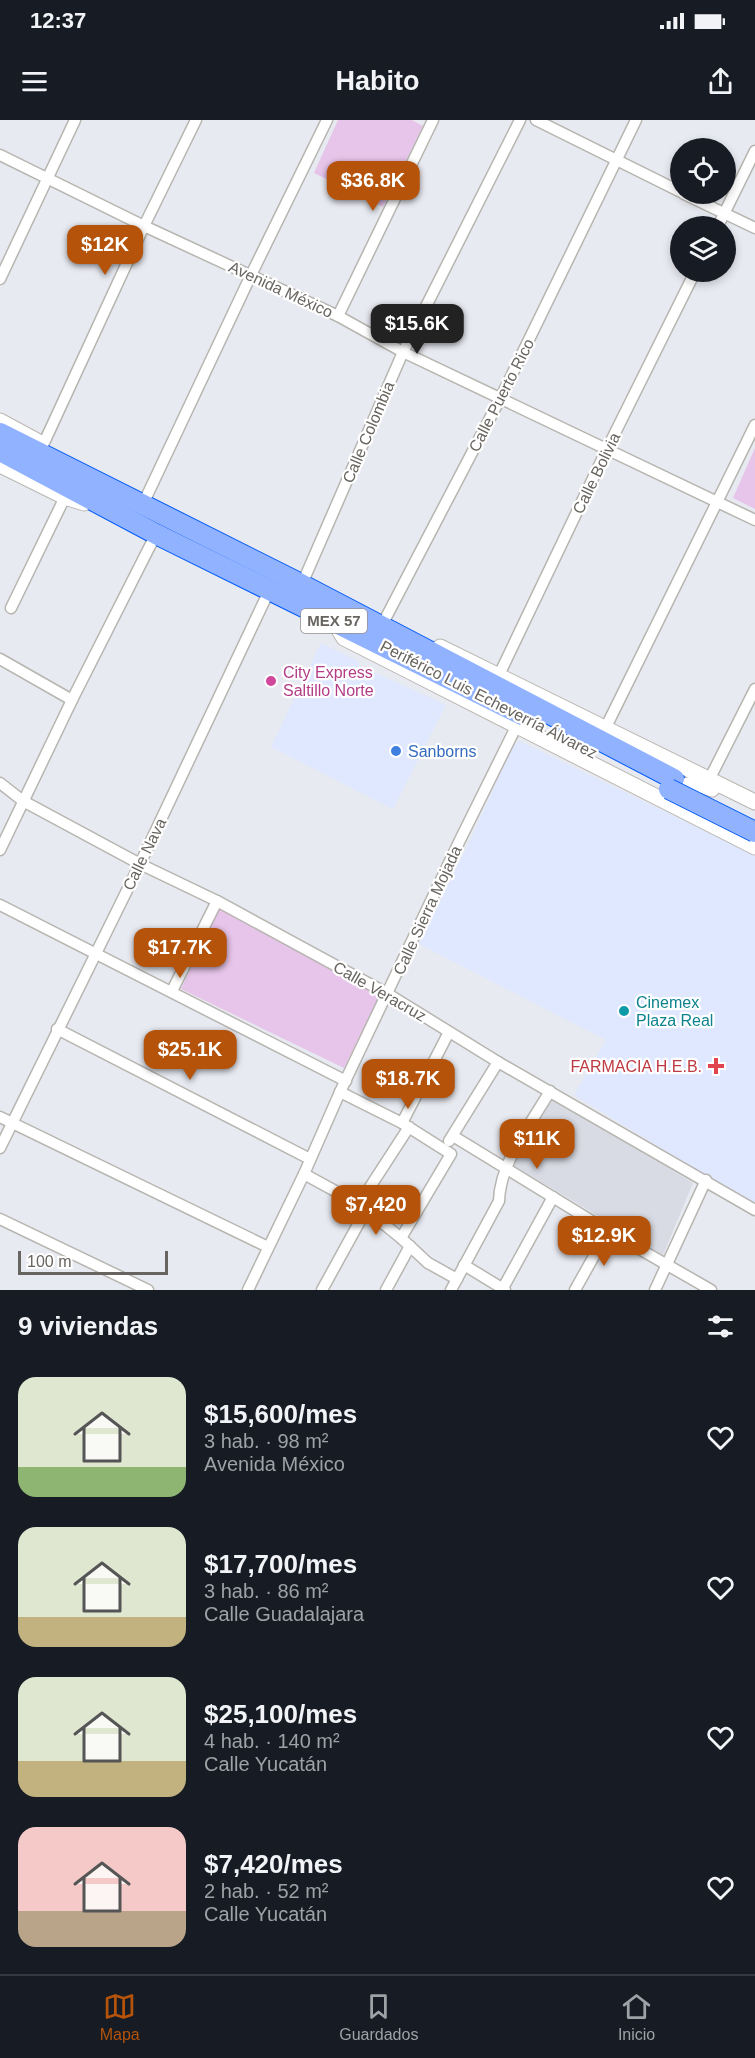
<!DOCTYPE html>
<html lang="es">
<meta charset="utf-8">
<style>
body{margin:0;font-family:Helvetica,sans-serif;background:#20242c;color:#f1f3f6;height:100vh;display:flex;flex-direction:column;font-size:22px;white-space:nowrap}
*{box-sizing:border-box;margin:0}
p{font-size:20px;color:#9ea1a6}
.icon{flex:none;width:33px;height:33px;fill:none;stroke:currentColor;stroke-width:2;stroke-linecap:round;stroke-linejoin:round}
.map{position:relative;height:1170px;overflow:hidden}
.details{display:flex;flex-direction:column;background:#171b24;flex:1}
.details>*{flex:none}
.fabs{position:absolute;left:670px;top:18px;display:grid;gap:12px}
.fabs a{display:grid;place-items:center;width:66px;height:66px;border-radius:50%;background:#171b24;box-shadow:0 3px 9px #0003;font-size:30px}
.scale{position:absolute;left:18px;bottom:15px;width:150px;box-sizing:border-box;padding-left:6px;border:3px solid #68645f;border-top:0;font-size:16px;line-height:21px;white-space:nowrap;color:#68645f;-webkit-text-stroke:4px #fff;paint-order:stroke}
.price{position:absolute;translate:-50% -51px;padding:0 14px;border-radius:12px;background:#b45309;color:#fff;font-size:20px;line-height:39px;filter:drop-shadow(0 2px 3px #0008)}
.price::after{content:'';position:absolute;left:50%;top:36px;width:18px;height:14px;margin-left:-9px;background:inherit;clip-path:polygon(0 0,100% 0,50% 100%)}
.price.active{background:#222;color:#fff}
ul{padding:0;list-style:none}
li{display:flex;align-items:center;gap:18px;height:150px;padding:0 18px}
li span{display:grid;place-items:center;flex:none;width:168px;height:120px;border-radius:18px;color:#555}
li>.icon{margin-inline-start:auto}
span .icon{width:72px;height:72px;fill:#fffc;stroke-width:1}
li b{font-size:26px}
h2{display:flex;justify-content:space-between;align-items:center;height:72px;padding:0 18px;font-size:26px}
.status{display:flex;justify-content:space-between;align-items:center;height:42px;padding:0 30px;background:#171b24;direction:ltr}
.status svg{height:16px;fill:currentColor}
header{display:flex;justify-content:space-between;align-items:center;height:78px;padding:0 18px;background:#171b24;font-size:27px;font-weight:600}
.tabs{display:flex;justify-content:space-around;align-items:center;height:84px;border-top:2px solid #363941;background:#171b24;font-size:16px;color:#9ea1a6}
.tabs a{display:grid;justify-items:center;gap:3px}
.tabs .active{color:#b45309}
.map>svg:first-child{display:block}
.commercial{fill:#dfe8ff}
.education{fill:#d9dbe4}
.green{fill:#e7c4e9}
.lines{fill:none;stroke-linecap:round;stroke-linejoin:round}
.street-casing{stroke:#b7b5b0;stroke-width:13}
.secondary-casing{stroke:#bab7b2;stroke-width:17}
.highway-casing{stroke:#005af9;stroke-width:22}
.street{stroke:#fff;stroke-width:10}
.secondary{stroke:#fff;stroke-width:15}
.highway{stroke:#91b2ff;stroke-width:20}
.highway-bridge-casing{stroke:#005af9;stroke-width:22;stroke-linecap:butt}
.highway-bridge{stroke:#91b2ff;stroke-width:20}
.hotel-dot{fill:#d1479c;stroke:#fff;stroke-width:2}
.shop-dot{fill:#3f7fe0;stroke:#fff;stroke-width:2}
.culture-dot{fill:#0f9aa8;stroke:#fff;stroke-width:2}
.health-dot{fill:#e0444e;stroke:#fff;stroke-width:2}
.labels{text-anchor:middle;stroke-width:4.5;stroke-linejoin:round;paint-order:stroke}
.shield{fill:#fff;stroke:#95928f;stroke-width:1.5}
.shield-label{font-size:15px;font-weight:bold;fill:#68645f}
.street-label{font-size:16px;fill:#68645f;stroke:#fff}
.hotel-label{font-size:16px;fill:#b23c85;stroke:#fff;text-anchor:start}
.shop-label{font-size:16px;fill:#366cbe;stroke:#fff;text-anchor:start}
.culture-label{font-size:16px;fill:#0d838f;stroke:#fff;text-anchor:start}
.health-label{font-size:16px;fill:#be3a42;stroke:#fff;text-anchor:end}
</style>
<div class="status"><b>12:37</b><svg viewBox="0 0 49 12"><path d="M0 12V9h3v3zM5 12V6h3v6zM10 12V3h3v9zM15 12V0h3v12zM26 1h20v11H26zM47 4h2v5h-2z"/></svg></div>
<header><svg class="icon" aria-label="menu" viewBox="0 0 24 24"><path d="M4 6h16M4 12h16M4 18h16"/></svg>Habito<svg class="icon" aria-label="share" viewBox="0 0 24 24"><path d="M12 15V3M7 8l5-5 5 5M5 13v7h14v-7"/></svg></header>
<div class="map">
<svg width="755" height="1170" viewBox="0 0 755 1170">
<rect width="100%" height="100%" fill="#e8eaf1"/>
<g class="commercial">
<polygon points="321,523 359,542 358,545 446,585 393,689 271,627"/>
<polygon points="519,621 755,735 755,1085 574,975 606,920 419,824 473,714 513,626"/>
</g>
<polygon class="education" points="553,976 693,1063 663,1135 513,1045"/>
<g class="green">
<polygon points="338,0 412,0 423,6 383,87 314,53"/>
<polygon points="755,328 755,389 733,378"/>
<polygon points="220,787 382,871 344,948 181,869"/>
</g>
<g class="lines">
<defs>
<g id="street">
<polyline points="536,0 681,72"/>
<polyline points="0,35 144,106 338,196 403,232 755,400"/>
<polyline points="684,74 755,108"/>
<polyline points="718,106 755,31"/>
<polyline points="0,159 75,0"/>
<polyline points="338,196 433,0"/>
<polyline points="43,325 144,106 196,0"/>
<polyline points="143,384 251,155 327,0"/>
<polyline points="302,464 403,232 520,0"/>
<polyline points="11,488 65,377"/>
<polyline points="381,507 500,279 636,0"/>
<polyline points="0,539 72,580"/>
<polyline points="499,555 607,329 695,152"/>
<polyline points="605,609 755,305"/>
<polyline points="709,660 755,569"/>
<polyline points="0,663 23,681 140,744 217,781 388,874 498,942 755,1090"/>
<polyline points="0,730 72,580 156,414"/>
<polyline points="0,785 346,961"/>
<polyline points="172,871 217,781"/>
<polyline points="57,909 310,1039"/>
<polyline points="340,972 402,1003 451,1034 401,1118"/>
<polyline points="0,997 268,1127"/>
<polyline points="402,1003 449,912"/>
<polyline points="453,1016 608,1111 711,1170"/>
<polyline points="449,1021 498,942"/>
<polyline points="0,1028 140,744 269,471"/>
<polyline points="304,1054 359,1084 401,1118 428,1143 457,1159"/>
<polyline points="359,1084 409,1007"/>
<polyline points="0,1099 148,1170"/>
<polyline points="464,1145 505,1170"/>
<polyline points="503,1168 553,1077"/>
<polyline points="248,1170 304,1054 340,972 460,720 516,607"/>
<polyline points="322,1170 366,1090"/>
<polyline points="386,1170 410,1126"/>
<path d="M 451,1170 L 499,1081 C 500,1042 531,1004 550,971"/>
<polyline points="575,1170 608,1111"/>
<polyline points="655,1170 706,1060"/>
</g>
<g id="secondary">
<polyline points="0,301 37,321"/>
<polyline points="0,345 65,377 84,383"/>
<polyline points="334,502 344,518 413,553 755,727"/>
<polyline points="440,527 755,682"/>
<path d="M 668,675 C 684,664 694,661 712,669"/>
</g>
<g id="highway">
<polyline points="0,313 293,460 674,659"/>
<polyline points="0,331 156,414 522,595"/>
</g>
</defs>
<use href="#street" class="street-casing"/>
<use href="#secondary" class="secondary-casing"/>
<use href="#highway" class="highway-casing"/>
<use href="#street" class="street"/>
<use href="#secondary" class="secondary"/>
<use href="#highway" class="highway"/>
<defs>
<polyline id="highway-bridge" points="669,669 755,712"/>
</defs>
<use href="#highway-bridge" class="highway-bridge-casing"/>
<use href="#highway-bridge" class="highway-bridge"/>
</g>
<circle class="hotel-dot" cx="271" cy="561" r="6"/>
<circle class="shop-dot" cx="396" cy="631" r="6"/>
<circle class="culture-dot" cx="624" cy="891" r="6"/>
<path class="health-dot" d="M713 937h6v6h6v6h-6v6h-6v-6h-6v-6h6z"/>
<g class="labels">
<rect class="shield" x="301" y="489" width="66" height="24" rx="4.5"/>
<g class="shield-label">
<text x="334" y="506">MEX 57</text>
</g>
<g class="street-label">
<text transform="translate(281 169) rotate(25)" y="6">Avenida México</text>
<text transform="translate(501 275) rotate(-63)" y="6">Calle Puerto Rico</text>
<text transform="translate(368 312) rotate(-67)" y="6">Calle Colombia</text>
<text transform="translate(596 353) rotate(-64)" y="6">Calle Bolivia</text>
<text transform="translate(489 579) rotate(27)" y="6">Periférico Luis Echeverría Álvarez</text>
<text transform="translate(144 734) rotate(-64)" y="6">Calle Nava</text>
<text transform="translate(427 790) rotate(-65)" y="6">Calle Sierra Mojada</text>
<text transform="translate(380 871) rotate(30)" y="6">Calle Veracruz</text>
</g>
<g class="hotel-label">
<text x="283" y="558">City Express<tspan x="283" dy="18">Saltillo Norte</tspan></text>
</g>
<g class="shop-label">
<text x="408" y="637">Sanborns</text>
</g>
<g class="culture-label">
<text x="636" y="888">Cinemex<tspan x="636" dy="18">Plaza Real</tspan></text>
</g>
<g class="health-label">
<text x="702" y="952">FARMACIA H.E.B.</text>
</g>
</g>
</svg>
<div class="fabs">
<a><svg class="icon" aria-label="locate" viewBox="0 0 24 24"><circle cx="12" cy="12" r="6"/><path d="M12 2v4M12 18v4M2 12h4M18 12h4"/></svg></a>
<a><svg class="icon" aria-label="layers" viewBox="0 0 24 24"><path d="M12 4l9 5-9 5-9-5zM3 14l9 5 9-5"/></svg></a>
</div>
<div class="scale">100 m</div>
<b class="price" style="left:373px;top:92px">$36.8K</b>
<b class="price" style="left:105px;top:156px">$12K</b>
<b class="price active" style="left:417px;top:235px">$15.6K</b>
<b class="price" style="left:180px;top:859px">$17.7K</b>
<b class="price" style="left:190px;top:961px">$25.1K</b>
<b class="price" style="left:408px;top:990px">$18.7K</b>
<b class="price" style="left:537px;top:1050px">$11K</b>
<b class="price" style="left:376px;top:1116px">$7,420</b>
<b class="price" style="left:604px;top:1147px">$12.9K</b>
</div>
<section class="details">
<h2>9 viviendas<svg class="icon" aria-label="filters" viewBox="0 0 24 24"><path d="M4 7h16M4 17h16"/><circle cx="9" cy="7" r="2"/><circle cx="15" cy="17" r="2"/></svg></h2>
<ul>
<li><span style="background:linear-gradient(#dfe7d0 75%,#8fb573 0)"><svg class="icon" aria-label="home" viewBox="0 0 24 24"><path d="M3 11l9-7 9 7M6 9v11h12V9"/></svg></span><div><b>$15,600/mes</b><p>3 hab. · 98 m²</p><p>Avenida México</p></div><svg class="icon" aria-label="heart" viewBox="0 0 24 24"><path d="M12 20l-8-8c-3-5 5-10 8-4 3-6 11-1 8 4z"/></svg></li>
<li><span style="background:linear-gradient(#dfe7d0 75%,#c2b280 0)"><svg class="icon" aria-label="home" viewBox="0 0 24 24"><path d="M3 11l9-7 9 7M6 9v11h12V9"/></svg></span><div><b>$17,700/mes</b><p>3 hab. · 86 m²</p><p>Calle Guadalajara</p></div><svg class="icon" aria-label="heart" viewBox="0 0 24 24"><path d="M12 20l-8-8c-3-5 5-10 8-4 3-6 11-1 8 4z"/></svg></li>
<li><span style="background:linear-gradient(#dfe7d0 70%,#c2b280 0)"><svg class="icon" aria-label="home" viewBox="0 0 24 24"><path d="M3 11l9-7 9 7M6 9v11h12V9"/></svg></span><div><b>$25,100/mes</b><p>4 hab. · 140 m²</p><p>Calle Yucatán</p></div><svg class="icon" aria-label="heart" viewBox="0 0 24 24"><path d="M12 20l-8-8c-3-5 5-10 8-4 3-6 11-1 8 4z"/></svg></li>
<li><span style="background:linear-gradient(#f6c9c9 70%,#b9a48a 0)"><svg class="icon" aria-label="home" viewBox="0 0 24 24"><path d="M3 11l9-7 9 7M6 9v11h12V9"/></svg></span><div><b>$7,420/mes</b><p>2 hab. · 52 m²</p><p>Calle Yucatán</p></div><svg class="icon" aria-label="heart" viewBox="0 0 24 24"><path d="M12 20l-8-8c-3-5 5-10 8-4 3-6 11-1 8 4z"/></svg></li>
</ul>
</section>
<nav class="tabs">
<a class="active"><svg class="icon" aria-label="map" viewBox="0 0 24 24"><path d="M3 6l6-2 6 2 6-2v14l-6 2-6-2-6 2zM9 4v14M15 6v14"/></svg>Mapa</a>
<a><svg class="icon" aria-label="saved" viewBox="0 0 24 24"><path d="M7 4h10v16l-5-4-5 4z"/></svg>Guardados</a>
<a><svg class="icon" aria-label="home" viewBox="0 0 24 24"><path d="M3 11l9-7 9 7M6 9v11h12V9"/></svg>Inicio</a>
</nav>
